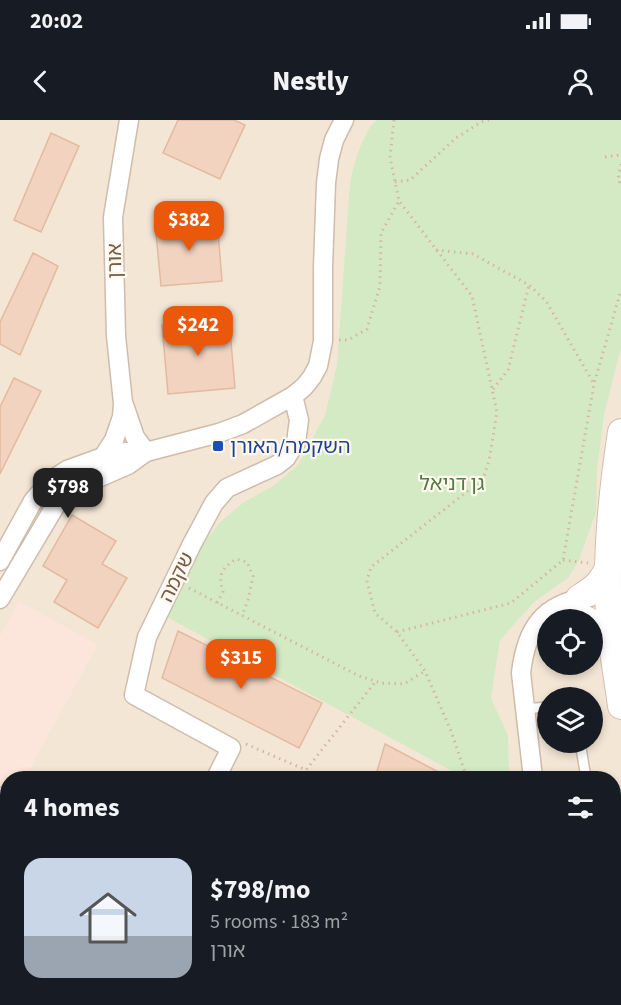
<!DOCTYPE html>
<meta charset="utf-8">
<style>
body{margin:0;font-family:"Source Sans 3","Noto Sans Hebrew",sans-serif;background:#20242c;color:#f1f3f6;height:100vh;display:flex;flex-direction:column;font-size:22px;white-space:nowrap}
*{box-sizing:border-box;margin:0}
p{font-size:20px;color:#9ea1a6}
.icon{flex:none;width:33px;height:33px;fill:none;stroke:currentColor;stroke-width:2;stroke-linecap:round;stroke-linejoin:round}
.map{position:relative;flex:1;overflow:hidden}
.drawer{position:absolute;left:0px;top:651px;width:621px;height:234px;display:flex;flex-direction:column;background:#171b24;border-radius:24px 24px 0 0;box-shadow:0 3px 9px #0003}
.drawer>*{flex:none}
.buttons{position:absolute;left:537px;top:489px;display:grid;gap:12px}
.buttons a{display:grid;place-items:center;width:66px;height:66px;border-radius:50%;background:#171b24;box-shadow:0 3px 9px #0003;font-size:30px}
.price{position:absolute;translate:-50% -51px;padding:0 14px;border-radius:12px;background:#ea580c;color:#fff;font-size:20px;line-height:39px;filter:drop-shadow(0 2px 3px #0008)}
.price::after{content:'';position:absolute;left:50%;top:36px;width:18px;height:14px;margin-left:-9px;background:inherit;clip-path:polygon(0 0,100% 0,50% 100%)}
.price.selected{background:#222;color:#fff}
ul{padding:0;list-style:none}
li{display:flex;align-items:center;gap:18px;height:150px;padding:0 24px}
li+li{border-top:2px solid #363941}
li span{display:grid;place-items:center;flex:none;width:168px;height:120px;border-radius:18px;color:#555}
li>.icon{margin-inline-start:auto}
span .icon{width:72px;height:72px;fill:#fffc;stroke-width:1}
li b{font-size:26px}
h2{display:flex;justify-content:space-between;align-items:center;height:72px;padding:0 24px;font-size:26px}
.status{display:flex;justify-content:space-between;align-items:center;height:42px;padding:0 30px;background:#171b24;direction:ltr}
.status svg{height:16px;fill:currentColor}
header{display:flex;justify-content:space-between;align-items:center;height:78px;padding:0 24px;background:#171b24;font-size:27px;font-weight:800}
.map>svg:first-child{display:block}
.residential{fill:#f4e6d5;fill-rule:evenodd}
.commercial{fill:#fce5db}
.green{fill:#d4eac5}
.building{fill:#f1d3bf;stroke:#e3baa0;stroke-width:1.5}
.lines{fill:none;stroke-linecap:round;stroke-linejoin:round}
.service-casing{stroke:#cebcad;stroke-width:12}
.minor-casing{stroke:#cebcad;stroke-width:21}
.secondary-casing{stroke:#d3bead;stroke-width:28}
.path{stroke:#d6b6a2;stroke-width:3;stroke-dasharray:1.5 4.5;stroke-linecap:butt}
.service{stroke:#fff;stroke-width:9}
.minor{stroke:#fff;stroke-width:18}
.secondary{stroke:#fff;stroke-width:26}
.transit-dot{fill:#1a4fb4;stroke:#fff8ed;stroke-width:2}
.labels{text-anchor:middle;stroke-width:4.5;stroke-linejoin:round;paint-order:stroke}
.street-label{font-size:20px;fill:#755b4c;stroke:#fff8ed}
.transit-label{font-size:20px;fill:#164399;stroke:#fff8ed;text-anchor:start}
.park-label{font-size:20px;fill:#547b43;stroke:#fff8ed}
</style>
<div class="status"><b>20:02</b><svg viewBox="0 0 49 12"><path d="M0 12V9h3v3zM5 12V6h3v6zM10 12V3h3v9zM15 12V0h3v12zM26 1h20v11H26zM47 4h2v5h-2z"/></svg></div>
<header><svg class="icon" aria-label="back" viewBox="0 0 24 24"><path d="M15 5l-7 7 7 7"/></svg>Nestly<svg class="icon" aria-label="person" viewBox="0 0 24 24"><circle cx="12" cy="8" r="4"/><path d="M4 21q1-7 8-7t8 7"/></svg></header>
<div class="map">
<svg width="621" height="885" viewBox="0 0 621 885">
<rect width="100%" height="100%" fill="#fcf4e7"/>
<path class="residential" d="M 0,0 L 621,0 L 621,885 L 0,885 ZM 548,500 L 592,500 L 592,544 L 548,544 ZM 548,578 L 592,578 L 592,622 L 548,622 ZM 8,658 L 614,658 L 614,878 L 8,878 Z"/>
<polygon class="commercial" points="19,481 98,525 25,658 8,658 7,665 0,661 0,516"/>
<g class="green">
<path d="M 377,0 L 621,0 L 621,228 L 604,295 L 597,351 L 596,392 L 579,440 L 568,458 L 534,482 L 500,520 L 491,578 L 508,616 L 509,658 L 453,658 L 454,652 L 163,495 L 193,437 L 220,402 L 244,382 L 273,366 L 299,344 L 325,295 L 337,245 L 349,76 C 351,54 355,35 366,15 C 369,9 371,4 377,0 Z"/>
<polygon points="303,878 455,878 450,885 299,885"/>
</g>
<g class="building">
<polygon points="178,0 234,0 245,5 220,59 163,33"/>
<polygon points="51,13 79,26 41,112 14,100"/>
<polygon points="217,98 222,161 161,166 155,103"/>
<polygon points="33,133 58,146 20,235 0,224 0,202"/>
<polygon points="229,199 235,268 168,274 162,205"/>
<polygon points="14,258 41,271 0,354 0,287"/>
<polygon points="72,395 116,421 102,444 127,458 98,508 54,482 67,460 43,446"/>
<polygon points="178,511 322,583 299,628 162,558"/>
<polygon points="385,624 450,658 375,658"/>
</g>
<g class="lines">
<defs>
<g id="service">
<polyline points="524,589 548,587"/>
<polyline points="580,622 586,658"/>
<polyline points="614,768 621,731"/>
<polyline points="581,885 582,878"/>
<polyline points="590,885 592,878"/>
</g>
<g id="minor">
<polyline points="124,285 135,317 146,332"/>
<polyline points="103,337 114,320 122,297 123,283 116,216 113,97 129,0"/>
<polyline points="0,441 33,381 50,361 67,350 103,337 125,332 146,332 219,313 243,304 293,276 304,267 312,257 318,246 323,221 323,147 326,63 329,39 334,20 344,0"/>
<polyline points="0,479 60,378 73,369 128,345 146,332"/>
<polyline points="216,658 231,628 134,575 147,517 192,424 214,383 227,368 277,345 286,338 296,322 299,300 293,276"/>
<path d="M 533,658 L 521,553 C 526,509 543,483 590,477"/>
<polyline points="0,677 8,681"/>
<polyline points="0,870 8,871"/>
<polyline points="29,878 45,885"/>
<polyline points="478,885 484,878"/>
<polyline points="498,885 503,878"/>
</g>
<g id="secondary">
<path d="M 621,312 C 612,371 605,435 609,495 C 611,525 617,555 621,586"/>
<path d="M 579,478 C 595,468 602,463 609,445"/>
<polyline points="579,496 587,500"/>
</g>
</defs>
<use href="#service" class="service-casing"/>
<use href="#minor" class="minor-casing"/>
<use href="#secondary" class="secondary-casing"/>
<g class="path">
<polyline points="394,0 390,37 399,81 472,176 497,292 489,341 483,359 371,447 367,461 375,493 397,512 425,551 451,611 467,658"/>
<polyline points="605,37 621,35"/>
<polyline points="621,44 618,59 621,65"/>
<polyline points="395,62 410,60 456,18 481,2 489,0"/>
<polyline points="436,130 473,134 529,165 546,181 594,264"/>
<polyline points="339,220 348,220 367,209 380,166 381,113 399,81"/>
<polyline points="493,269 508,250 529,165"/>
<polyline points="563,440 588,443"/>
<polyline points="189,468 359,556 381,563 404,564 425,551"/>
<path d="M 217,483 L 223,472 C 218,455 221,449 236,439 L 247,442 L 253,456 L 248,480 L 242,496"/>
<polyline points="397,512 511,483 563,440 594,264 621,170"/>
<polyline points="246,624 306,650 376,561"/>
</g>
<use href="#service" class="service"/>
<use href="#minor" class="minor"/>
<use href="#secondary" class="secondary"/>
</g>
<rect class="transit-dot" x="212" y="320" width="12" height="12" rx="3"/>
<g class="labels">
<g class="street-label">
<text transform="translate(114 141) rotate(-91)" y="7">אורן</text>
<text transform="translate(176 457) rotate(-64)" y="7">שקמה</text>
</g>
<g class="transit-label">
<text x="230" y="333">השקמה/האורן</text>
</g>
<g class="park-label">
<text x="452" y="370">גן דניאל</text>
</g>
</g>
</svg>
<div class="buttons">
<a><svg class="icon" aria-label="locate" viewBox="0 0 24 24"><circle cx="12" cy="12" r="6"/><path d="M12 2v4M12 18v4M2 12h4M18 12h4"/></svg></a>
<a><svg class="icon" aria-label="layers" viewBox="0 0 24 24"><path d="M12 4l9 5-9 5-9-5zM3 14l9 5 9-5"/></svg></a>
</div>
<b class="price" style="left:189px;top:132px">$382</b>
<b class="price" style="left:198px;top:237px">$242</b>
<b class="price selected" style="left:68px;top:399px">$798</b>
<b class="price" style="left:241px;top:570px">$315</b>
<section class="drawer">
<h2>4 homes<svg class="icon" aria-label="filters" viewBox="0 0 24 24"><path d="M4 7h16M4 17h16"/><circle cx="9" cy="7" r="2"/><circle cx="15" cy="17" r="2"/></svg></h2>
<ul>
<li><span style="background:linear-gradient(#c9d6e8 65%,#9aa5b1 0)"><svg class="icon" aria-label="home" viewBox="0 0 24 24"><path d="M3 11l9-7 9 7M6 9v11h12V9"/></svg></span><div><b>$798/mo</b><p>5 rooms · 183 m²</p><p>אורן</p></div></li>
</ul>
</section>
</div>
